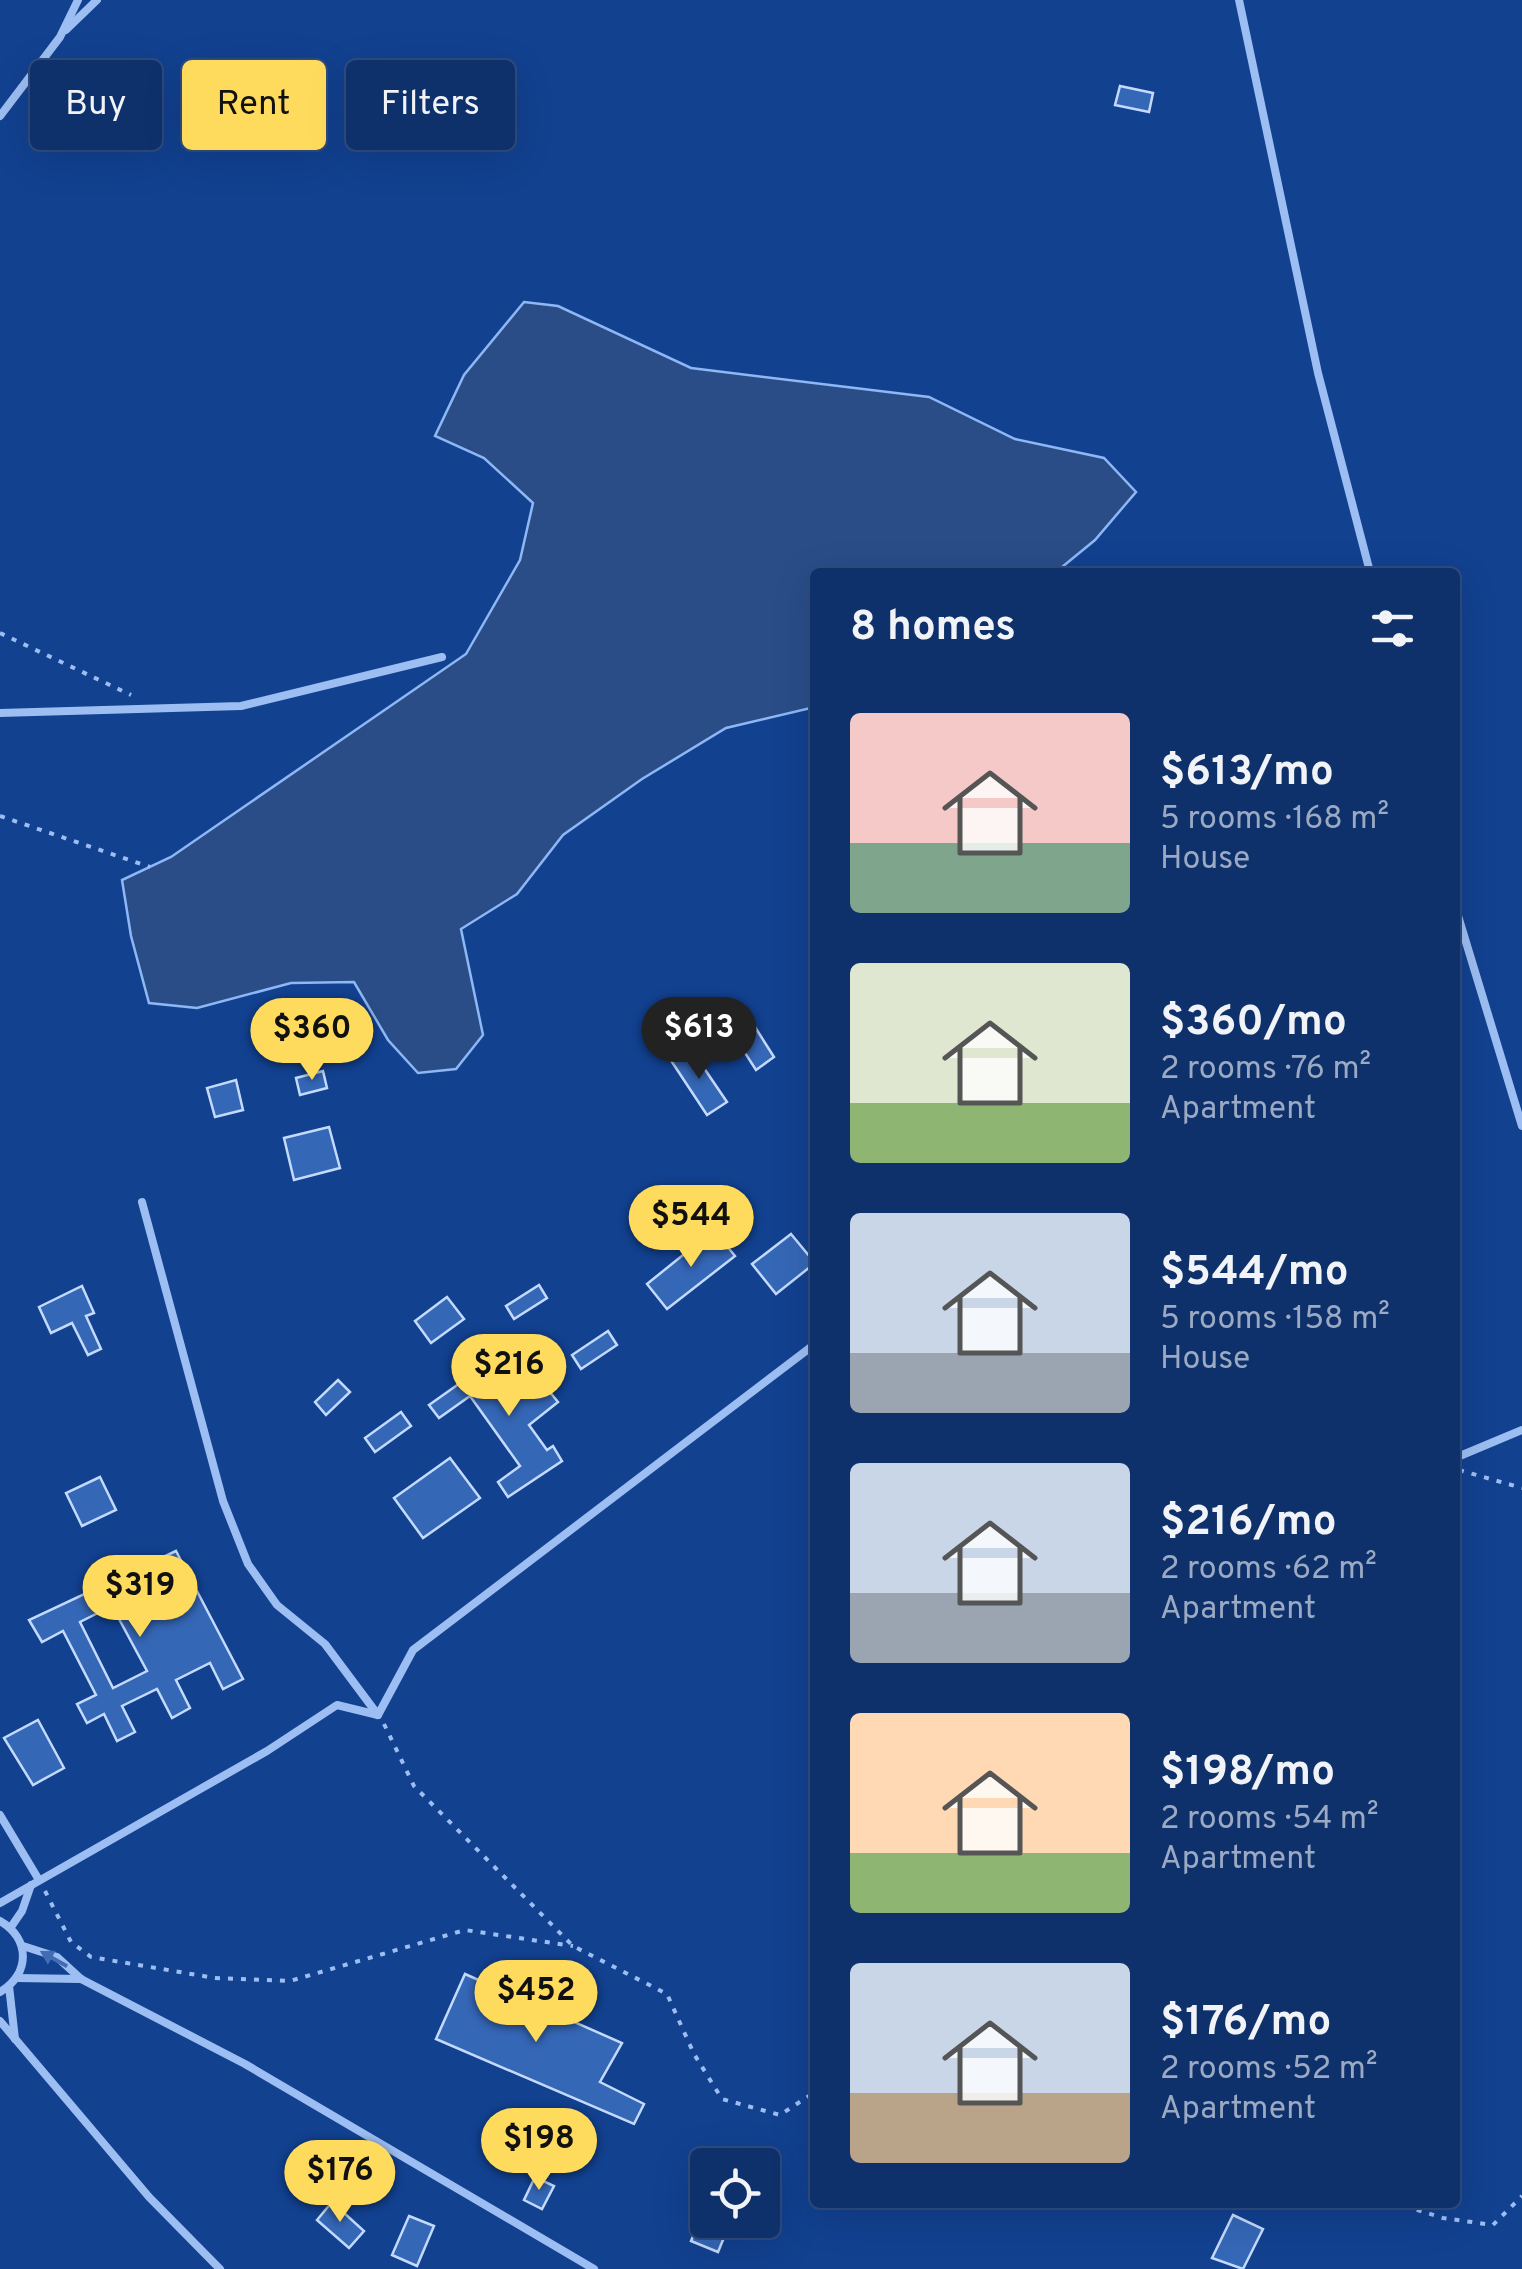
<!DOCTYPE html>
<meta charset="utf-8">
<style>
body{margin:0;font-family:Overpass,sans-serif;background:#1c3d74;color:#f1f3f6;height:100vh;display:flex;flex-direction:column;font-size:38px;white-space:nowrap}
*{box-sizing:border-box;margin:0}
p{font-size:32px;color:#9ba9c2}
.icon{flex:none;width:55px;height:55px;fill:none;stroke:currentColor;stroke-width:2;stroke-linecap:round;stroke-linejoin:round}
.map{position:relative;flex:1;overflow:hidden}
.panel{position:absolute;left:810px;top:568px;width:650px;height:1640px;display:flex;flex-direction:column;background:#0e316c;border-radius:10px;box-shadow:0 10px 40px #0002,0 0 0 2px #2e4c7f}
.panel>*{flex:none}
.hud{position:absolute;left:30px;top:60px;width:630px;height:90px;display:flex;gap:20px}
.tools{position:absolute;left:690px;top:2148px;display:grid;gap:20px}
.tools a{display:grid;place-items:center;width:90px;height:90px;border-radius:10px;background:#0e316c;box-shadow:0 10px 40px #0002,0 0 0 2px #2e4c7f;font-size:50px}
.price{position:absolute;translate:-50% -85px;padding:0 22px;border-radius:35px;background:#ffdb5d;color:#111;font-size:32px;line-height:65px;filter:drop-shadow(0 2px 5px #0008)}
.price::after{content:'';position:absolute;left:50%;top:60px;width:30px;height:22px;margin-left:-15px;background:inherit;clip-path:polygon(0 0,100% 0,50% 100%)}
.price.selected{background:#222;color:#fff}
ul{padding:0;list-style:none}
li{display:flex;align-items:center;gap:30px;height:250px;padding:0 40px}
li span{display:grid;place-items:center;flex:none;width:280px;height:200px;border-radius:10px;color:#555}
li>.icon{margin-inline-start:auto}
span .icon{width:120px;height:120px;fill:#fffc;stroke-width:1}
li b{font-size:42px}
h2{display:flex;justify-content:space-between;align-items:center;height:120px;padding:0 40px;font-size:42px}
.pill{padding:0 35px;border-radius:10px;background:#0e316c;box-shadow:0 10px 40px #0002,0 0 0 2px #2e4c7f;font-size:35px;line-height:90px}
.pill.selected{background:#ffdb5d;color:#111}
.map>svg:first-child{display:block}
.water{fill:#2a4d88;stroke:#8eb7f5;stroke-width:2.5}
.building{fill:#3567b7;stroke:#c4dafd;stroke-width:2.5;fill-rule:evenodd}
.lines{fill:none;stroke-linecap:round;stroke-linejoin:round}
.path{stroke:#9dbef2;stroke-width:4;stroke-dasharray:5 8;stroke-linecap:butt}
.service{stroke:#9dbef2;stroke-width:8}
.oneway{fill:#436db2}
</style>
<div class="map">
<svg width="1522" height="2269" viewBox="0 0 1522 2269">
<rect width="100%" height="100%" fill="#124190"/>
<polygon class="water" points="524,302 558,306 691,368 929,397 1015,439 1104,458 1136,492 1095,540 1056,572 815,572 815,707 726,728 642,779 563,835 517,894 461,929 483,1035 456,1069 418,1073 388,1040 354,982 291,983 197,1008 149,1003 131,936 122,880 171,857 466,654 520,560 533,503 484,458 435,436 464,375"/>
<g class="building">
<polygon points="1120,86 1153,93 1149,112 1115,105"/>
<polygon points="755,1027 774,1057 756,1070 736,1039"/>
<polygon points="691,1049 727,1102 707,1115 672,1062"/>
<polygon points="323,1071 327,1088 300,1095 296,1078"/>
<polygon points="236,1080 243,1110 215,1117 207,1088"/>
<polygon points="329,1127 340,1168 294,1180 284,1138"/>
<polygon points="714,1230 735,1256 667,1309 647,1284"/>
<polygon points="791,1234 815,1263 776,1294 752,1264"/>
<polygon points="539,1285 547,1298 514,1319 506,1306"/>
<polygon points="82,1286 94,1313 86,1316 101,1349 88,1355 72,1323 51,1333 39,1307"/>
<polygon points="447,1297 464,1319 431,1343 415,1321"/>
<polygon points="608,1331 617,1345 581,1369 572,1355"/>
<polygon points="494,1359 516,1390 535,1374 558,1402 529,1425 547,1450 553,1446 562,1461 508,1497 498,1482 520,1466 470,1396 439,1418 429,1405"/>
<polygon points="338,1380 350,1392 326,1415 315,1402"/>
<polygon points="401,1412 411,1426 375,1452 365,1438"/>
<polygon points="450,1458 480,1498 423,1538 394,1498"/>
<polygon points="100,1477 116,1510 82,1526 66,1493"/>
<path d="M 176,1551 L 243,1679 L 223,1689 L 210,1663 L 176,1680 L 190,1708 L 172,1718 L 157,1689 L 122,1706 L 135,1732 L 117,1741 L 104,1714 L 87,1723 L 77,1704 L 96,1695 L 63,1631 L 42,1642 L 29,1620 ZM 112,1606 L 147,1671 L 113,1688 L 80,1622 Z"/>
<polygon points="38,1720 64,1768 33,1785 4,1738"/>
<polygon points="465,1974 622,2043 600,2082 644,2104 634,2124 436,2039"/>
<polygon points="535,2177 554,2186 542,2209 524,2200"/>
<polygon points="332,2202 364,2231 349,2248 317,2220"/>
<polygon points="1233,2215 1263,2229 1243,2269 1212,2258"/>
<polygon points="409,2216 434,2226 417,2266 392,2255"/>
<polygon points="698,2224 725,2235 718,2252 691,2241"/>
</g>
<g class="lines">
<g class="path">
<polyline points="0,633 131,695"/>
<polyline points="0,816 150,867"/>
<polyline points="1459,1470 1522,1488"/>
<polyline points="384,1724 414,1786 573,1946 667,1994 694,2054 722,2099 780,2115 815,2092"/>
<polyline points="45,1891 71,1942 91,1957 215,1978 290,1981 465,1930 573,1946"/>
<polyline points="1392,2202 1443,2218 1493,2225 1522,2196"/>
</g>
<g class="service">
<polyline points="1239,0 1318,373 1370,572"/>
<polyline points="66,30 97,0"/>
<polyline points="0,116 60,37 78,0"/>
<polyline points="0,713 241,706 442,657"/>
<polyline points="1455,906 1522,1126"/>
<polyline points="142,1202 223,1501 248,1564 277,1605 325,1644 378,1715 413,1650 815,1344"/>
<polyline points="1455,1458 1522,1430"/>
<polyline points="0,1815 39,1880"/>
<polyline points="0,1903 267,1751 337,1705 378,1715"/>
<path d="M 0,1921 C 30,1938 31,1974 0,1992"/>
<polyline points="11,1927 22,1911 31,1885"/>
<polyline points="23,1946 57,1957 81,1979 245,2064 594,2269"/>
<polyline points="17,1978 81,1979"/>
<polyline points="9,1986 15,2039"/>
<polyline points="0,2021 149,2197 220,2269"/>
</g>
</g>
<defs><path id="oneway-solid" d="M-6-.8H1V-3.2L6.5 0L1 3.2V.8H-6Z" transform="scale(2.5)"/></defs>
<use class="oneway" href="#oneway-solid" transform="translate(54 1959) rotate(-151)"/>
</svg>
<div class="tools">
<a><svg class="icon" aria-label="locate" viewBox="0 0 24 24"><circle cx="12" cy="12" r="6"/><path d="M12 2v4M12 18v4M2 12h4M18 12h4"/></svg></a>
</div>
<b class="price selected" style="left:699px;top:1082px">$613</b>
<b class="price" style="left:312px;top:1083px">$360</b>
<b class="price" style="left:691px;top:1270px">$544</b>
<b class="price" style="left:509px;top:1419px">$216</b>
<b class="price" style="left:140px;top:1640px">$319</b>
<b class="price" style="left:536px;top:2045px">$452</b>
<b class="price" style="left:539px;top:2193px">$198</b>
<b class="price" style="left:340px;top:2225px">$176</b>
<div class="hud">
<a class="pill">Buy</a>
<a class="pill selected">Rent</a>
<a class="pill">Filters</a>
</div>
<section class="panel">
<h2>8 homes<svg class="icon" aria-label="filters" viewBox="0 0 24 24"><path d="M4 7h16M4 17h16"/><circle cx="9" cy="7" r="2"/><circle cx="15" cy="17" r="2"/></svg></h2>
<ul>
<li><span style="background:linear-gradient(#f6c9c9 65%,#7fa58c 0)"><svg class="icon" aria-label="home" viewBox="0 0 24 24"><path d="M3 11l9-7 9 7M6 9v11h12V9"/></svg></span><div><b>$613/mo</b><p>5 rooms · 168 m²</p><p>House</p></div></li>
<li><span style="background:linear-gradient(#dfe7d0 70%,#8fb573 0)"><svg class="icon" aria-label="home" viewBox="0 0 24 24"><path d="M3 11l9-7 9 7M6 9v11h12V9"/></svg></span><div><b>$360/mo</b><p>2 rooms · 76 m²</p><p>Apartment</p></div></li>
<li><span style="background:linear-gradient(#c9d6e8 70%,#9aa5b1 0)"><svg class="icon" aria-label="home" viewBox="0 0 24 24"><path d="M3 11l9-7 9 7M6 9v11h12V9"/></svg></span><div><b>$544/mo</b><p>5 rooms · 158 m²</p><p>House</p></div></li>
<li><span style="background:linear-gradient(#c9d6e8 65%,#9aa5b1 0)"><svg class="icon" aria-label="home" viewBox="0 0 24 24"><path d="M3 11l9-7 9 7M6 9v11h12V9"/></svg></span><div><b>$216/mo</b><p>2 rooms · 62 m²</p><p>Apartment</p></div></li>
<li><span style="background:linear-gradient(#ffd9b3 70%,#8fb573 0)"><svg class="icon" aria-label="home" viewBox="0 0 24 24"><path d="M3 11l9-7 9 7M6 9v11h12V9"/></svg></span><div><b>$198/mo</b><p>2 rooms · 54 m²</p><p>Apartment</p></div></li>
<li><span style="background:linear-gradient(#c9d6e8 65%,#b9a48a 0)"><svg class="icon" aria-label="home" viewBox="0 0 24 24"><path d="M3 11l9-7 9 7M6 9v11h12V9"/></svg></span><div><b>$176/mo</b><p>2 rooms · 52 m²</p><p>Apartment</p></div></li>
</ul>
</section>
</div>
